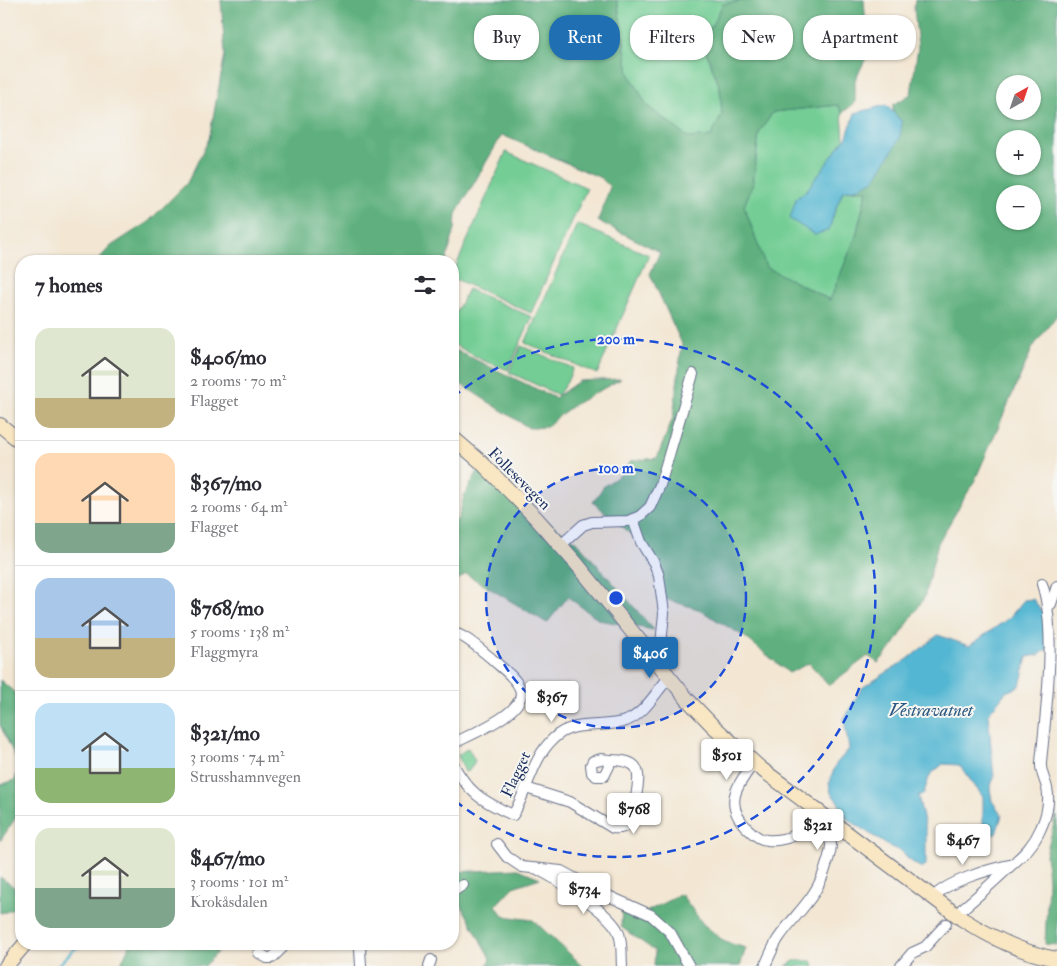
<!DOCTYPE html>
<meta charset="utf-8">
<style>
body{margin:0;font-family:"IM FELL Double Pica",serif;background:#f2f2f3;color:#2b2b33;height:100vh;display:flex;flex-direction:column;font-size:19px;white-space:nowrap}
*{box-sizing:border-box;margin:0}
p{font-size:16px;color:#7c7c81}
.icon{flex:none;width:28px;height:28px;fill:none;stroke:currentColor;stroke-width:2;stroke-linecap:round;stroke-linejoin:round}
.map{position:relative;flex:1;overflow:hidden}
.panel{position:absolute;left:15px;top:255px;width:444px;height:695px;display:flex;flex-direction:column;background:#fff;border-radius:20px;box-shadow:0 1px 4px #0004}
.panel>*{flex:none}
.banner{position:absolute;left:474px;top:15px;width:475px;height:45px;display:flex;gap:10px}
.needle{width:32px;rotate:40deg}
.controls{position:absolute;left:996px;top:75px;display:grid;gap:10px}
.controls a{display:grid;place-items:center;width:45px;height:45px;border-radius:50%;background:#fff;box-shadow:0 1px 4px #0004;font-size:25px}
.price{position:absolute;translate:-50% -42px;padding:0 11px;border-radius:5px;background:#fff;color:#222;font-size:16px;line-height:32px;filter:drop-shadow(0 1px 2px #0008)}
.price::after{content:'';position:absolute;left:50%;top:30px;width:15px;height:11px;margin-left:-8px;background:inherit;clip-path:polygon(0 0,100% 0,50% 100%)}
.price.on{background:#1f6fb2;color:#fff}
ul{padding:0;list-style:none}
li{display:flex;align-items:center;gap:15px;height:125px;padding:0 20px}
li+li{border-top:1px solid #e1e1e2}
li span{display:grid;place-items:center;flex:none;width:140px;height:100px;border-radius:15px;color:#555}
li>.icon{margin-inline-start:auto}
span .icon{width:60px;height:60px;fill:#fffc;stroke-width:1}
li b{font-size:21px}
h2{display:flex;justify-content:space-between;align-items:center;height:60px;padding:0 20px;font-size:21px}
.pill{padding:0 18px;border-radius:20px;background:#fff;box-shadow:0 1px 4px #0004;font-size:18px;line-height:45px}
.pill.on{background:#1f6fb2;color:#fff}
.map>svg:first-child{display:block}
.green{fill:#73cd94;stroke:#477e79}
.forest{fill:#5eb07e;stroke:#3c706e;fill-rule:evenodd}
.water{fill:#53b6d2;stroke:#377298}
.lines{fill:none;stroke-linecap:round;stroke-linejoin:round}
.stream{stroke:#53b6d2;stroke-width:2.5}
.street-casing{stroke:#676f87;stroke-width:12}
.secondary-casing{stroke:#676f87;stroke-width:16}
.street{stroke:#fff;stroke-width:10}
.secondary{stroke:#f9e7c3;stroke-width:14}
.ring{fill:none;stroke:#1d4ed8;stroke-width:2.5;stroke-dasharray:9 6}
.labels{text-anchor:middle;stroke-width:4;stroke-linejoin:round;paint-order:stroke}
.street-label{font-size:16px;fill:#1b2f5e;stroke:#f6f6f2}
.water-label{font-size:18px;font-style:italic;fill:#2c5881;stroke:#f6f6f2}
.centre{fill:#1d4ed8;stroke:#f6f6f2;stroke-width:2.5}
.ring-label{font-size:15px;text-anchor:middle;font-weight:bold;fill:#1d4ed8;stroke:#f6f6f2;stroke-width:4;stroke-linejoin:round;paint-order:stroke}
</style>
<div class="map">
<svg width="1057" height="966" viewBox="0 0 1057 966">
<rect width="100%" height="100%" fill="#f6f6f2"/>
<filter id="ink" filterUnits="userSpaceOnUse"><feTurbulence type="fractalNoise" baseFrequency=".02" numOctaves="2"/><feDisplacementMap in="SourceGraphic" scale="10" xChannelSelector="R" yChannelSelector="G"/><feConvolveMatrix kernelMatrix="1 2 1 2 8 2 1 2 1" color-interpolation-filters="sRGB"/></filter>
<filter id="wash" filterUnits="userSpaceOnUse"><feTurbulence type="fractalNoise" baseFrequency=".0096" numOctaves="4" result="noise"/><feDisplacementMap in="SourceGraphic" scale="20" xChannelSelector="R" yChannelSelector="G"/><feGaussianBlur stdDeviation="1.12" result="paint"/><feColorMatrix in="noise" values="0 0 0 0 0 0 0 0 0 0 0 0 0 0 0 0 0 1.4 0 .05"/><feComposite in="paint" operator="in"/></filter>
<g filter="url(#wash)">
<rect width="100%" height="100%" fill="#f3e7d4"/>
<g class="green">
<polygon points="617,0 748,0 723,4 703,43 720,88 722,115 711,136 689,138 647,106 629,73"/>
<polygon points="838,105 842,113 844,140 807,190 796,198 829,230 834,213 843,191 867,189 856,236 830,300 766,267 744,206 753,184 759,133 773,112"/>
<polygon points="506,152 587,188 531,313 453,278 453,273"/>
<polygon points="577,224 649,255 597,374 525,343"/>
<polygon points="468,289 532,317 508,370 482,360 453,344 453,318"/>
<polygon points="521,346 573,368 567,382 558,395 509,372"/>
<polygon points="468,748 475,761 469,771 465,772 458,755"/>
<polygon points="794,961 812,961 814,966 786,966"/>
</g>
<g class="forest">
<path d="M 221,0 L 617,0 L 629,73 L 647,106 L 689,138 L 711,136 L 722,115 L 720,88 L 703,43 L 723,4 L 748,0 L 864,0 L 868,54 L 855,80 L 855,103 L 842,113 L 838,105 L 773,112 L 759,133 L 753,184 L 744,206 L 766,267 L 830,300 L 856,236 L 867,190 L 850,190 L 859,188 L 902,122 L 893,112 L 893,105 L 911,94 L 918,47 L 914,8 L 915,0 L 1057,0 L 1057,315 L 1033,347 L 975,480 L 938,543 L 924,598 L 894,645 L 878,663 L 868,656 L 829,685 L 809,663 L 789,673 L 745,637 L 698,609 L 662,598 L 657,574 L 636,539 L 593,502 L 604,486 L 620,475 L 631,461 L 657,458 L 673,418 L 682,344 L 650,274 L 660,252 L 598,221 L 610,187 L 601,178 L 502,135 L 456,214 L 455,229 L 446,261 L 432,261 L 425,259 L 423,261 L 97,261 L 111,246 L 148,222 L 187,183 L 209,139 L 225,54 ZM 1005,84 L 1032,84 L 1032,111 L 1005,111 ZM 1005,139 L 1032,139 L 1032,166 L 1005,166 ZM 1005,194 L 1032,194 L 1032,221 L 1005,221 Z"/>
<polygon points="453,349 555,398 579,381 621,379 575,404 560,415 547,427 529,428 459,383 453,382"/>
<polygon points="485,458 504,491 578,543 654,630 599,620 568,597 547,623 466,574 453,583 453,524 459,517 464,496"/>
<polygon points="0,680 21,698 21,810 0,841 0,785 15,780 19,765 0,725"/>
<polygon points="1056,816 1057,816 1057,945 1045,944 1048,881 1046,854"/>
<polygon points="518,869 540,878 513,887 496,905 503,916 533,920 583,966 486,966 491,960 458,899 453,872"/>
<polygon points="0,877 21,892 21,905 6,912 0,913"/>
<polygon points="681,894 703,924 725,942 746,948 740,966 654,966 655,951 621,927 622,902 642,914"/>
<polygon points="130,944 224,944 205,966 120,966"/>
</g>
<g class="water">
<polygon points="886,105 902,122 900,138 875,179 859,188 843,191 834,213 829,230 815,235 790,219 796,198 807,190 847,136 855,113"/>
<polygon points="1033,599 1048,619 1050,647 1039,655 1027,657 1020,686 1006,692 988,714 994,778 990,788 992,801 1002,815 996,834 990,835 983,826 983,797 959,765 943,764 930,775 923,795 918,795 926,831 926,865 921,868 908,859 903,852 887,845 846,818 838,802 831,793 829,783 836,764 849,749 844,719 862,688 908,659 938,635 969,646 1009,618 1024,600"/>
</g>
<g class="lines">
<polyline class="stream" points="57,966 74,949 85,944"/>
</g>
</g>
<g filter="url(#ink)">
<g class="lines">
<defs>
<g id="street">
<polyline points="633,519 641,542 654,563 659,576 664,613 661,645"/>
<polyline points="561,545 583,525 592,522 628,521 640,516 650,507 660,485 693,374"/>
<polyline points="1051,604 1057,586"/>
<path d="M 452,633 C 463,633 482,651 491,658 C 500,667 516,677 520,689 C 529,712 469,735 452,744"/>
<polygon points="601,759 609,760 609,766 604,776 596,776 592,773 591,765 593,761"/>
<path d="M 452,762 C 468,793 482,801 513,815 C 528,790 532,758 554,738 C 573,719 603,729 626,721 C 646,713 655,692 669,678"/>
<path d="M 754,763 C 736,786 723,805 748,829 C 752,833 760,840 767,840 C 774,841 786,839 793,836 C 801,833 808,825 817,828 C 825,829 830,837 831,844 C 831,851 829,857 827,863 C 817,899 798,910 778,939 C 773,947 769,957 765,966"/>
<path d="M 526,788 L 570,802 L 613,828 C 619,829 624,828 628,824 C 634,817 635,805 636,797 C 641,769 640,760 609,760"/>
<polyline points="497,844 507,857 522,867 561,871 604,894 651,915 670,932 689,966"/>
<path d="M 539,870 C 558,880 609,912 618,931 C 623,942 621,955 622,966"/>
<polyline points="452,892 463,885"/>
<path d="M 933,898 C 945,882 990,869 1010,865"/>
<path d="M 962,909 C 977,897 991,884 1005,871 C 1020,857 1032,849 1041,828 C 1047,815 1050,802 1047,788 C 1045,779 1040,772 1041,762 C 1046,711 1057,629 1042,584"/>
<polyline points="259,953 267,958 272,958 286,944"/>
<polyline points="361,966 360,949 363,944"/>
<polyline points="429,966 431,960"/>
<polyline points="901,966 912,953 925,947 946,924"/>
</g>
<g id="secondary">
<polyline points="0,425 21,442"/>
<path d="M 452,437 L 481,462 L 536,518 L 576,563 L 688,700 L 712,725 L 760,768 L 962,919 C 992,938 1022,953 1057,959"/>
<polyline points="6,966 25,944"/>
</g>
</defs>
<use href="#street" class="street-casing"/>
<use href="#secondary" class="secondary-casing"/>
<use href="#street" class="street"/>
<use href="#secondary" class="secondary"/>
</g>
</g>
<circle cx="616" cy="598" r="130" fill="#1d4ed8" fill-opacity=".12"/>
<g class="ring">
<circle cx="616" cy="598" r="130"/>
<path d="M453 397A259 259 0 1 1 453 799"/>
</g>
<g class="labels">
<g class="street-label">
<text transform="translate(520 478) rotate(45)" y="6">Follesevegen</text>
<text transform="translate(515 774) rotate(-65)" y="6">Flagget</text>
</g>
<g class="water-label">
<text x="931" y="716">Vestravatnet</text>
</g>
</g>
<circle cx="616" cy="598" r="8" class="centre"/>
<g class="ring-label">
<text x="616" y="344">200 m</text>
<text x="616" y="473">100 m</text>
</g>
</svg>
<div class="controls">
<a><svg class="needle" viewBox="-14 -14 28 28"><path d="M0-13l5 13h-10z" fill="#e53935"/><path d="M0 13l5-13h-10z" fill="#7c7c81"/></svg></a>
<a>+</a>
<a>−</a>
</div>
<b class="price on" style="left:650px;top:679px">$406</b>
<b class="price" style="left:552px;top:723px">$367</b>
<b class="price" style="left:727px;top:781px">$501</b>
<b class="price" style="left:634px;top:835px">$768</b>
<b class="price" style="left:818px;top:851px">$321</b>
<b class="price" style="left:963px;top:866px">$467</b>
<b class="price" style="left:584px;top:915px">$734</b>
<div class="banner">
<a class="pill">Buy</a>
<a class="pill on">Rent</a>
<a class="pill">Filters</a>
<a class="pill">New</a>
<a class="pill">Apartment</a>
</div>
<section class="panel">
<h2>7 homes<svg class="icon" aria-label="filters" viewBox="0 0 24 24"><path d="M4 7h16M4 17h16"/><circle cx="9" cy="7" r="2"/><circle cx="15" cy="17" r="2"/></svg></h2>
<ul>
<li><span style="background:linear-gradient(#dfe7d0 70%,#c2b280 0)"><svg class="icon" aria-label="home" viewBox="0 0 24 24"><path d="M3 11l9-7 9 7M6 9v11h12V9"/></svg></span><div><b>$406/mo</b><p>2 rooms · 70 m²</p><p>Flagget</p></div></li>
<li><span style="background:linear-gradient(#ffd9b3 70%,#7fa58c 0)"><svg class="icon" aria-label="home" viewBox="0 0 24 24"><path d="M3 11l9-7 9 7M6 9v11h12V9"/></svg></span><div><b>$367/mo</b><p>2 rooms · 64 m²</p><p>Flagget</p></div></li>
<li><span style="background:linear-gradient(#a9c7e8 60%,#c2b280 0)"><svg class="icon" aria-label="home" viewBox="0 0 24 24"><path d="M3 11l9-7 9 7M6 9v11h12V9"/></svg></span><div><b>$768/mo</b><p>5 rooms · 138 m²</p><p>Flaggmyra</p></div></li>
<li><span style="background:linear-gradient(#bfe0f5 65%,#8fb573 0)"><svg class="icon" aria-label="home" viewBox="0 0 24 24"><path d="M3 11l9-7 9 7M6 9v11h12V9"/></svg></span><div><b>$321/mo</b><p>3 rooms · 74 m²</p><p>Strusshamnvegen</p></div></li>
<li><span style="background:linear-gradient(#dfe7d0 60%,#7fa58c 0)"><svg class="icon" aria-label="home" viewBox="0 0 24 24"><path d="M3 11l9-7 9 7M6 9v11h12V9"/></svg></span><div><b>$467/mo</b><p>3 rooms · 101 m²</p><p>Krokåsdalen</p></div></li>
</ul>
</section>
</div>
